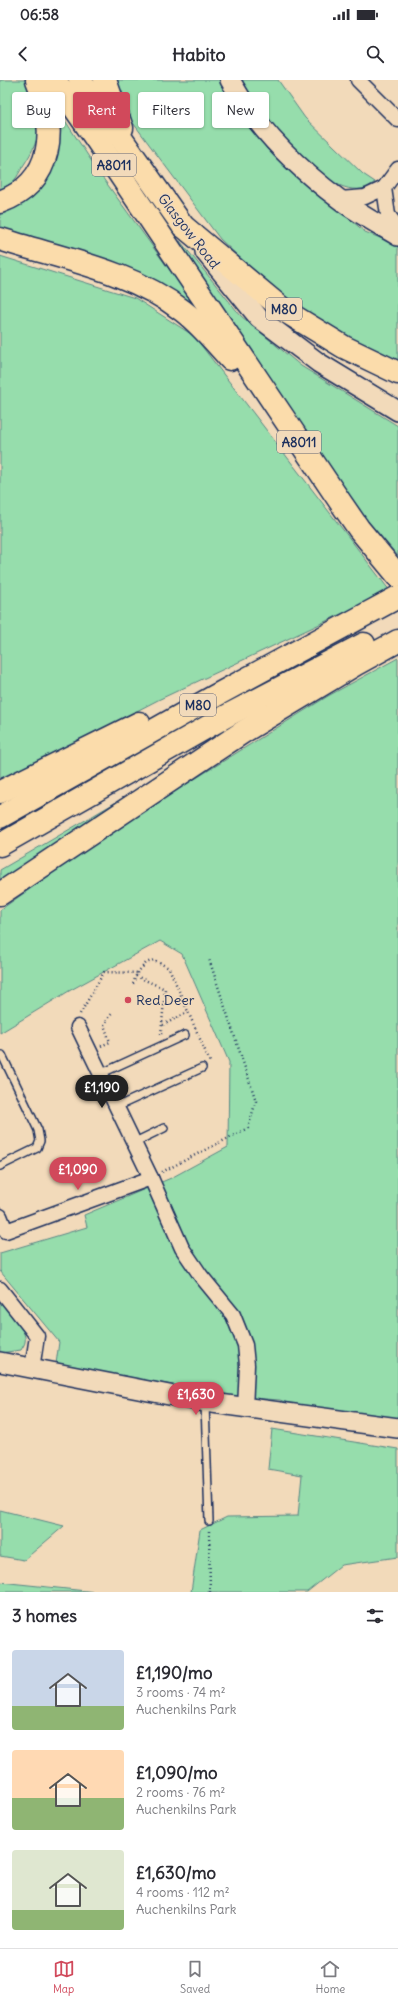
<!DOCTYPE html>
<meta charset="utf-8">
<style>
body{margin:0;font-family:Delius,sans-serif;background:#f2f2f3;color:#2b2b33;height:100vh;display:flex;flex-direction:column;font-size:15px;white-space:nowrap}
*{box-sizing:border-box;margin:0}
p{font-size:13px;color:#7c7c81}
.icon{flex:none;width:22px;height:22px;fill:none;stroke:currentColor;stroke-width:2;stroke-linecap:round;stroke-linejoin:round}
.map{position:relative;height:1512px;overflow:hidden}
.details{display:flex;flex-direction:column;background:#fff;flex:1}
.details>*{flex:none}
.hud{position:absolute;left:12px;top:12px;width:374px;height:36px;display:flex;gap:8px}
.price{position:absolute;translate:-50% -34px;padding:0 9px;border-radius:14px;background:#d1495b;color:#fff;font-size:13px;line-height:26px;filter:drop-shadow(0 1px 2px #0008)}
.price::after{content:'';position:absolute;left:50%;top:24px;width:12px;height:9px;margin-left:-6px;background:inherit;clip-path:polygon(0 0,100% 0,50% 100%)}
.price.current{background:#222;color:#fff}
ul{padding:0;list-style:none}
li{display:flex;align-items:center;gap:12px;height:100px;padding:0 12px}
li span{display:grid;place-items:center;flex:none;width:112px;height:80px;border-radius:4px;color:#555}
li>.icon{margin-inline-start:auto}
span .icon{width:48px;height:48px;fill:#fffc;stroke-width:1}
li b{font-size:17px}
h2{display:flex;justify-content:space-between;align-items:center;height:48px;padding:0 12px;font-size:17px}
.pill{padding:0 14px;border-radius:4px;background:#fff;box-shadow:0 1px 3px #0004;font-size:14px;line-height:36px}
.pill.current{background:#d1495b;color:#fff}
.status{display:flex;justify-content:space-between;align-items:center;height:28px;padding:0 20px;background:#fff;direction:ltr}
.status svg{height:11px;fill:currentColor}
header{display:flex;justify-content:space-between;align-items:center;height:52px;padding:0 12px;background:#fff;font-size:18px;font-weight:700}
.tab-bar{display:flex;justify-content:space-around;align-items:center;height:56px;border-top:1px solid #e1e1e2;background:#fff;font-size:11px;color:#7c7c81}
.tab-bar a{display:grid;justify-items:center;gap:2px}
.tab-bar .current{color:#d1495b}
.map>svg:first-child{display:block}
.green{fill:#96ddac;stroke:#588685}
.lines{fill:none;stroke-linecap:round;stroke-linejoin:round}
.lane-casing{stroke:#1b2f5e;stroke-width:10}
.street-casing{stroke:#1b2f5e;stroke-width:17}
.secondary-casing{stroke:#1b2f5e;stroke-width:22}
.primary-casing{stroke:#1b2f5e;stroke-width:25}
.highway-casing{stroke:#1b2f5e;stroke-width:25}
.path{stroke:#1b2f5e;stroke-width:2.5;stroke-dasharray:1 3;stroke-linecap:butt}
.lane{stroke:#f2daba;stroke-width:7}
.street{stroke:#f2daba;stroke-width:14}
.secondary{stroke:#f2daba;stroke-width:19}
.primary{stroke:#fbdcab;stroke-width:22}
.highway{stroke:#fbdcab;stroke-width:22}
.poi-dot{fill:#d1495b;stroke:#f2daba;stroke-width:1.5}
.labels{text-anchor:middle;stroke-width:3;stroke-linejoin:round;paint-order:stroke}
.shield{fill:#f2daba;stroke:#5c627a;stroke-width:1}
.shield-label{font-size:13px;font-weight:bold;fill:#1b2f5e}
.street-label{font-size:14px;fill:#1b2f5e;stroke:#f2daba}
.poi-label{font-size:14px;fill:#1b2f5e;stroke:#f2daba;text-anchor:start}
</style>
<div class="status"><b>06:58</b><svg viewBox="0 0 49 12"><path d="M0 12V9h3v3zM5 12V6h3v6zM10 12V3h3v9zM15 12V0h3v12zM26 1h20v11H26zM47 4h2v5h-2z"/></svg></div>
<header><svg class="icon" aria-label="back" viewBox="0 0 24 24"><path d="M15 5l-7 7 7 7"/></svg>Habito<svg class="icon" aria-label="search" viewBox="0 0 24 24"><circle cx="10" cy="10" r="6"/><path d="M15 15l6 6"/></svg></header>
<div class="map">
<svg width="398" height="1512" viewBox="0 0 398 1512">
<rect width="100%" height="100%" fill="#f2daba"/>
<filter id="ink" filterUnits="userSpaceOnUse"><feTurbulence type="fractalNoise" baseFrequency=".025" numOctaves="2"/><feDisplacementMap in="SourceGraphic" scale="8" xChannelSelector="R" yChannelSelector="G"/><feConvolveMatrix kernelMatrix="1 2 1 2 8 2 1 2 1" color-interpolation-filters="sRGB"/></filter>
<g filter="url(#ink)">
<g class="green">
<path d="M 0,0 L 27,0 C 44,34 44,55 23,86 C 15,100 15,103 0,109 Z"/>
<polygon points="101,0 223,0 267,69 365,152 398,165 398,284 365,269 277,213 220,159"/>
<path d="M 241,0 L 278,0 L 305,38 L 363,94 L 375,102 C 372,104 368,107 365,108 C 323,121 261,29 241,0 Z"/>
<polygon points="51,19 102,97 198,229 0,157 0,134 5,132 33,113"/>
<polygon points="180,161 241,236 301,286 398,346 398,476 343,412 174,164"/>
<polygon points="0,176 135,218 194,256 390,511 158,620 0,702"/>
<polygon points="398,578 398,1341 295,1326 280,1320 239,1317 56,1284 59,1262 0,1191 0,1173 87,1147 84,1135 171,1098 228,1067 229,982 182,874 160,861 69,911 0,953 0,830 119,746 328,616"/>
<polygon points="130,714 130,719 0,808 0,790"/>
<path d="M 0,1221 C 7,1229 28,1251 25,1262 C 25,1264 22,1268 21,1270 L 0,1273 Z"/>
<polygon points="272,1349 398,1369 398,1477 341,1485 307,1512 191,1512 200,1450 227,1437 298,1436 302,1395 268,1389"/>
<polygon points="0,1430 64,1446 24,1480 0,1476"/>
<polygon points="0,1502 96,1512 0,1512"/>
</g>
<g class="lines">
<defs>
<g id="lane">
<polyline points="0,976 2,975 38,1050 40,1061 37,1068 0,1086"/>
<polyline points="100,994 185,955"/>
<polyline points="116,1027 202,988"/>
<polyline points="133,1063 164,1048"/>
<polyline points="205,1324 209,1441"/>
</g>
<g id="street">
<polyline points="358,0 398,40"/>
<polyline points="384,108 388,135 398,148"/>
<polyline points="340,119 365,117 384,108 398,89"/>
<polyline points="78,947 151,1098 182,1168 201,1196 233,1235 245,1265 247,1285 245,1329"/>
<polyline points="0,1136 6,1151 151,1098"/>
<polyline points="0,1209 37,1256 32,1289"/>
</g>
<g id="secondary">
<path d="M 230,0 C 256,47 296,87 339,119 C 357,133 378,144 398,156"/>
<polyline points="205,172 259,238 319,283 398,331"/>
<polyline points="0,1282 205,1322 398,1348"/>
</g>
<g id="primary">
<polyline points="55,0 96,59 341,423 359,449 398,496"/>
<polyline points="80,0 183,146"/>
<polyline points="105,0 122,48"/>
<path d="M 0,122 C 55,102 57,47 37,0"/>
<path d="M 0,159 C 62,179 130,190 183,231 C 201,245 215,262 230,279"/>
</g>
<g id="highway">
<polyline points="183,146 285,231 344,267 398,293"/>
<polyline points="0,712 139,643"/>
<polyline points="0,737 215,616 398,517"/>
<polyline points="0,765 230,634 364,564"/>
<polyline points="0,814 243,652 356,584 398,561"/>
</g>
</defs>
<use href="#lane" class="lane-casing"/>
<use href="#street" class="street-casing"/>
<use href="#secondary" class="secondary-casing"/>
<use href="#primary" class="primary-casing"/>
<use href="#highway" class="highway-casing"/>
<g class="path">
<polyline points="137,893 146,883 154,880 169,888 210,982"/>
<polyline points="136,896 165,909 161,955"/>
<polyline points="80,934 104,892 137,893 133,904"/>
<polyline points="163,945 188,932"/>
<polyline points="101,966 110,962 104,945 113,932"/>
<polyline points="162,1092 248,1048 256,1021 209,879"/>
<polyline points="209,1451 210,1512"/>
</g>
<use href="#lane" class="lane"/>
<use href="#street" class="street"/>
<use href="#secondary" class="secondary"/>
<use href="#primary" class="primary"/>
<use href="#highway" class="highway"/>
</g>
</g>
<circle class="poi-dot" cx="128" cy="920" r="4"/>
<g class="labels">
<g class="shield">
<rect x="92" y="74" width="44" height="22" rx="3"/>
<rect x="266" y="218" width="36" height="22" rx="3"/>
<rect x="277" y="351" width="44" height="22" rx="3"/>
<rect x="180" y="614" width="36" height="22" rx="3"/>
</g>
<g class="shield-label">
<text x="114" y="90">A8011</text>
<text x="284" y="234">M80</text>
<text x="299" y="367">A8011</text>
<text x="198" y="630">M80</text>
</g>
<g class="street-label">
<text transform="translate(189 151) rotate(52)" y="5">Glasgow Road</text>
</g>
<g class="poi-label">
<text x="136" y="925">Red Deer</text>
</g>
</g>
</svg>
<b class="price current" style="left:102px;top:1029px">£1,190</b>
<b class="price" style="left:78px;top:1111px">£1,090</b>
<b class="price" style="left:196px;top:1336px">£1,630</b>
<div class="hud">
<a class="pill">Buy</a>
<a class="pill current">Rent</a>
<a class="pill">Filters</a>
<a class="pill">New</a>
</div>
</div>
<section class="details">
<h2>3 homes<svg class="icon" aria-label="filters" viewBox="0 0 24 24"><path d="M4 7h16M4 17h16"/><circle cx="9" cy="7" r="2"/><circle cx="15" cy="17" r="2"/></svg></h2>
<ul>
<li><span style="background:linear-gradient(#c9d6e8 70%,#8fb573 0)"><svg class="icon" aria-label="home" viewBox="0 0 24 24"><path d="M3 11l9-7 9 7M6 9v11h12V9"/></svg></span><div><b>£1,190/mo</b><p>3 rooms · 74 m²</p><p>Auchenkilns Park</p></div></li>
<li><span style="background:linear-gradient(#ffd9b3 60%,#8fb573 0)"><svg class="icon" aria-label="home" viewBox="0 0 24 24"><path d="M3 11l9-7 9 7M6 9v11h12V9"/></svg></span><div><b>£1,090/mo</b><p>2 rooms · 76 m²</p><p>Auchenkilns Park</p></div></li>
<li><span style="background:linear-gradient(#dfe7d0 75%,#8fb573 0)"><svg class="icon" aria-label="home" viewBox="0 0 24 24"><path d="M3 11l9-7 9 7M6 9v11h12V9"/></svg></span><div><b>£1,630/mo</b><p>4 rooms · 112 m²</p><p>Auchenkilns Park</p></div></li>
</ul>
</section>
<nav class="tab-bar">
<a class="current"><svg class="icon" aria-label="map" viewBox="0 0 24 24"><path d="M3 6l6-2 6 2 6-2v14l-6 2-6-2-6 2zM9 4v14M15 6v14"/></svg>Map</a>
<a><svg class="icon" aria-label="saved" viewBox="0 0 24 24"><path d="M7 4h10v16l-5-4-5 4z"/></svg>Saved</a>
<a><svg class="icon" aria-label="home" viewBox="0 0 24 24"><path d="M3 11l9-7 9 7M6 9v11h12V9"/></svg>Home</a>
</nav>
